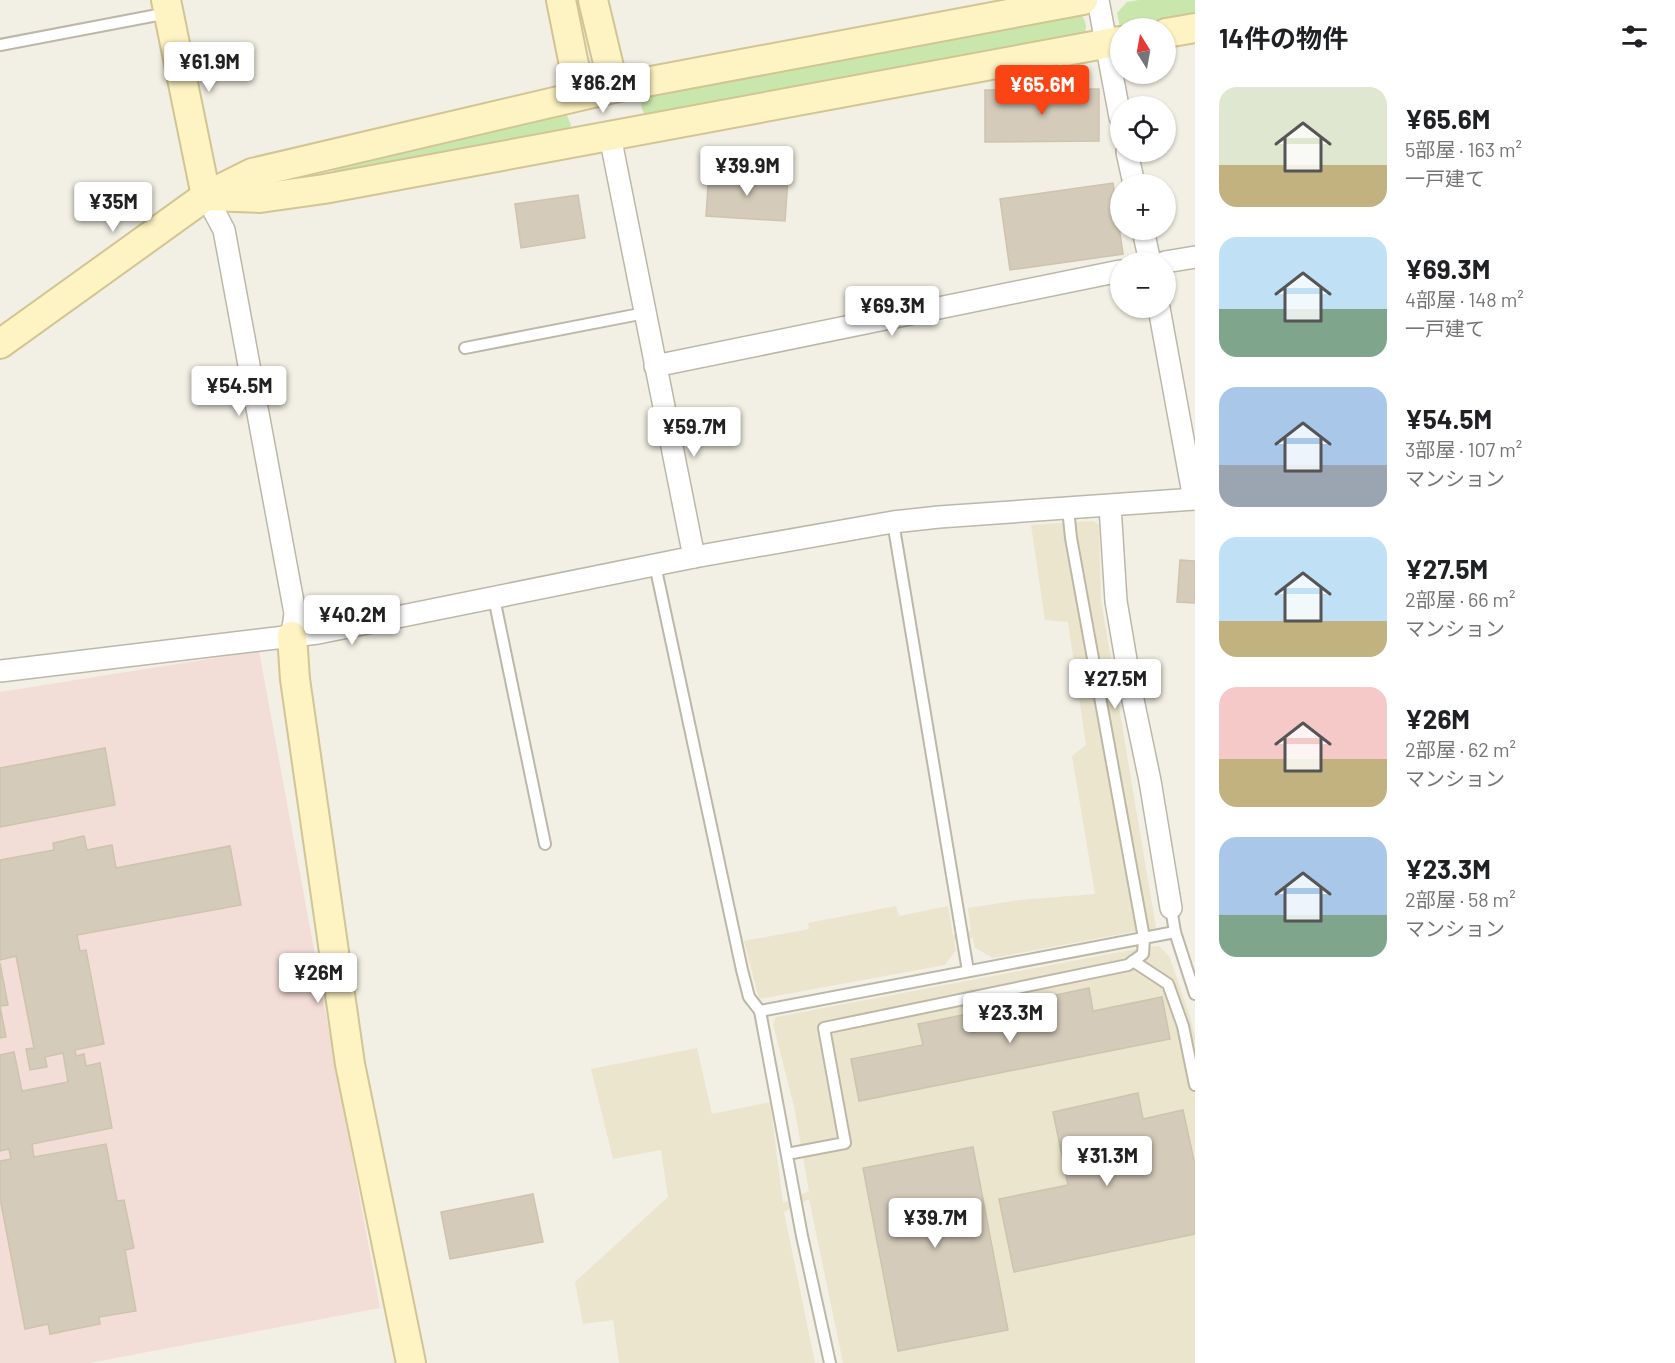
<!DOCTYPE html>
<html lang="ja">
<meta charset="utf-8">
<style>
body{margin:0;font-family:Barlow,"Noto Sans JP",sans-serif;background:#f2f2f2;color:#202124;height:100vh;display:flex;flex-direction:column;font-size:22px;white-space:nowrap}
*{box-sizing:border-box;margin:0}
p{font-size:20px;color:#757577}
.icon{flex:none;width:33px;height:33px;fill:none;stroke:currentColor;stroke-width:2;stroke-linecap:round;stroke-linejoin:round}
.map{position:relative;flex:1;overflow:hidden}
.details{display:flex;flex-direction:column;background:#fff;width:480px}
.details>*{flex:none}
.needle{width:39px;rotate:349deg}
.fabs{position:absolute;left:1110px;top:18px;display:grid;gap:12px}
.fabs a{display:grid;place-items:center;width:66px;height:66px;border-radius:50%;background:#fff;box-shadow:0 2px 4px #0004;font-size:30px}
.price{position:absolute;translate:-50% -51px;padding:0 14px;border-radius:6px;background:#fff;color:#222;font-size:20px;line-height:39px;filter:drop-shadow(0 2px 3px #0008)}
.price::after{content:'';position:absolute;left:50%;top:36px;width:18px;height:14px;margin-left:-9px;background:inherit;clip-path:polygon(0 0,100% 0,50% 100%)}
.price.selected{background:#fa4414;color:#fff}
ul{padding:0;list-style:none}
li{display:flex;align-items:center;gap:18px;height:150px;padding:0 24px}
li span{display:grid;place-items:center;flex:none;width:168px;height:120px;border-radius:18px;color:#555}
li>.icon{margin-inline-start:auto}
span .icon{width:72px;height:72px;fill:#fffc;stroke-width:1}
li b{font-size:26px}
h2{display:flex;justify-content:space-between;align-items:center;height:72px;padding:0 24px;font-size:26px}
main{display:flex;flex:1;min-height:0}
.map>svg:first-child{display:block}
.education{fill:#ebe5ce}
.medical{fill:#f3ddd7}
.green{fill:#c9e7ac}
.building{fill:#d4cbba;stroke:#cec3ad;stroke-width:1.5}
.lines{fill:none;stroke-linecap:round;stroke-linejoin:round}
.lane-casing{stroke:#bdb7a7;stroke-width:14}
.street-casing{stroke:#bdb7a7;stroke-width:24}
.secondary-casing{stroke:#d2c594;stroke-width:32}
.lane{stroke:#fff;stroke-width:10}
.street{stroke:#fff;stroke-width:21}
.secondary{stroke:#fef3c2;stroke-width:28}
</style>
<main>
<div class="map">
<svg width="1195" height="1363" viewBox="0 0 1195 1363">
<rect width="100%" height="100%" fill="#f2efe4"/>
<polygon class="education" points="1093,521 1099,525 1101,600 1156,928 1148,930 1151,947 1159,946 1169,956 1190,1016 1195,1037 1195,1363 843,1363 809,1199 784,1212 815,1363 619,1363 613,1320 583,1324 575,1282 668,1197 661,1150 613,1159 591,1069 697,1048 712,1114 770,1102 783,1203 809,1191 794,1106 773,1024 776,1017 1141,948 1137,931 993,958 975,948 973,938 954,941 956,950 945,965 759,999 744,941 809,929 808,923 896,906 899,916 948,906 953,935 971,931 968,908 1019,900 1095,894 1072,756 1086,745 1068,622 1045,620 1031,525"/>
<polygon class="medical" points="259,651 380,1308 89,1363 0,1363 0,692"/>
<g class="green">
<polygon points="1139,0 1195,0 1195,21 1155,28 1124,28 1120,27 1117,13 1127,2"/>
<path d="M 1081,13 C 1088,27 1088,30 1078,42 L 648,119 C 640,108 639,104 646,92 Z"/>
<polygon points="566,113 571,125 568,134 335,181 332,161"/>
</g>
<g class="building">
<polygon points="1099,89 1099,141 985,142 985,90"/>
<polygon points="709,172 788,178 785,221 706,216"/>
<polygon points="1113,183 1123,254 1010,270 1000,199"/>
<polygon points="578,195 585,238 521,248 515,204"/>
<polygon points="1180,560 1195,561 1195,603 1177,602"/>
<polygon points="105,748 115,805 0,827 0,768"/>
<polygon points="84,836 87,850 112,845 116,868 230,846 241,905 77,935 80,951 86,950 104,1044 75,1050 76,1056 84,1054 86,1066 100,1063 112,1128 32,1144 34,1157 106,1144 117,1201 124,1200 134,1248 125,1250 136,1311 99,1317 100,1324 50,1334 48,1324 25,1329 0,1198 0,1161 11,1159 9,1149 0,1151 0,1055 14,1052 22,1091 68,1082 63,1053 45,1057 47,1067 30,1070 26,1049 34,1048 16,956 0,960 0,860 54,850 53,843"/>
<polygon points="0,963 8,1005 0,1006 6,1037 0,1038"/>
<polygon points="1089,988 1093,1011 1162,997 1170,1039 859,1101 851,1059 923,1045 918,1024 968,1014 972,1033 1041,1020 1037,999"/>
<polygon points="1138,1093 1143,1119 1183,1110 1195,1165 1195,1234 1014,1272 999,1199 1068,1185 1053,1112"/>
<polygon points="973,1147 1008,1330 898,1351 863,1168"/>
<polygon points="533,1194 543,1242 450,1259 441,1212"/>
</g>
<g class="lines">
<defs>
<g id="lane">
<polyline points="0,45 168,13"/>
<polyline points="465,348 645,313"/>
<polyline points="893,522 968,971"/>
<polyline points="655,565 742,970 749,997 760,1011 802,1236 830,1363"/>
<polyline points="494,598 545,844"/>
<polyline points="1171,908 1175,932 1195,994"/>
<polyline points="1133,961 1168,984 1183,1026 1195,1085"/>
<polyline points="760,1011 1175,932"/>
<polyline points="787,1154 845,1143 824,1028 1128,965 1143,954 1144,938 1071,538 1068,508"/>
</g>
<g id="street">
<polyline points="1098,0 1120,117"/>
<polyline points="610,136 694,557"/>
<polyline points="1127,152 1134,184"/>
<polyline points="206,196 224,230 295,613 292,636"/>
<polyline points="1143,230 1150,262"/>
<polyline points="1165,262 1195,257"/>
<polyline points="1159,308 1194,499"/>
<polyline points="655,366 1120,271"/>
<polyline points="1110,506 1116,601 1132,695 1150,781 1171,908"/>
<polyline points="0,671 318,633 694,557 893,522 939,517 1195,499"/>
</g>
<g id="secondary">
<polyline points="166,0 206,196"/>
<polyline points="561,0 573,60 582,95"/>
<polyline points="593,0 614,88"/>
<polyline points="1166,33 1195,28"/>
<polyline points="208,196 260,198 324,189 1120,41"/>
<polyline points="0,344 206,196 252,173 614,88 1083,0"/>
<polyline points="292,636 295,679 350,1064 411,1363"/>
</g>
</defs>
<use href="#lane" class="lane-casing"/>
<use href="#street" class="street-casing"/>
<use href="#secondary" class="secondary-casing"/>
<use href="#lane" class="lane"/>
<use href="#street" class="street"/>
<use href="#secondary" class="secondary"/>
</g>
</svg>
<div class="fabs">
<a><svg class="needle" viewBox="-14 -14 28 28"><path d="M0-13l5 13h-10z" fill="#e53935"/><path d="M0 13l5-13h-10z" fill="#757577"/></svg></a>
<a><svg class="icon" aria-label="locate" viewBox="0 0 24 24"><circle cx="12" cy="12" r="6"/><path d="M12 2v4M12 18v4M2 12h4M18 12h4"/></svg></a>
<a>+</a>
<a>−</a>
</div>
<b class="price" style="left:209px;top:93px">¥61.9M</b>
<b class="price" style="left:603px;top:114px">¥86.2M</b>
<b class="price selected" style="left:1042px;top:116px">¥65.6M</b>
<b class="price" style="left:747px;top:197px">¥39.9M</b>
<b class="price" style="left:113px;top:233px">¥35M</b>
<b class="price" style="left:892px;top:337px">¥69.3M</b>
<b class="price" style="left:239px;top:417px">¥54.5M</b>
<b class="price" style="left:694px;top:458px">¥59.7M</b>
<b class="price" style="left:352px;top:646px">¥40.2M</b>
<b class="price" style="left:1115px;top:710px">¥27.5M</b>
<b class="price" style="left:318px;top:1004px">¥26M</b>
<b class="price" style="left:1010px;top:1044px">¥23.3M</b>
<b class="price" style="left:1107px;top:1187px">¥31.3M</b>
<b class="price" style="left:935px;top:1249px">¥39.7M</b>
</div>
<section class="details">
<h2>14件の物件<svg class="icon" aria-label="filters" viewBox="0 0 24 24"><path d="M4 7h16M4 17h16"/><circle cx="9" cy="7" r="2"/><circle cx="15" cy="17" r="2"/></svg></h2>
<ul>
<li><span style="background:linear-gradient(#dfe7d0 65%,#c2b280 0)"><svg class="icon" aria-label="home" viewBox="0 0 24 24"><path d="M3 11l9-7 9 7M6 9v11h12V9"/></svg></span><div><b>¥65.6M</b><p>5部屋 · 163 m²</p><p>一戸建て</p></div></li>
<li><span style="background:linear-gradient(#bfe0f5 60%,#7fa58c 0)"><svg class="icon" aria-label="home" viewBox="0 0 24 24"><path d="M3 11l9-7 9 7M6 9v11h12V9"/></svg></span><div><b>¥69.3M</b><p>4部屋 · 148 m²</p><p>一戸建て</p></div></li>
<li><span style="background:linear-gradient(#a9c7e8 65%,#9aa5b1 0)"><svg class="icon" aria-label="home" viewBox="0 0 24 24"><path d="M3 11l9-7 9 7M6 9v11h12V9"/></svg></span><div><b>¥54.5M</b><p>3部屋 · 107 m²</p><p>マンション</p></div></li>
<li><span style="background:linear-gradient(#bfe0f5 70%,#c2b280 0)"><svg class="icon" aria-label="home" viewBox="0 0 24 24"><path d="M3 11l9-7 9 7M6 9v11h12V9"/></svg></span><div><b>¥27.5M</b><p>2部屋 · 66 m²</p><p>マンション</p></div></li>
<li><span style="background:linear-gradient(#f6c9c9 60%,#c2b280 0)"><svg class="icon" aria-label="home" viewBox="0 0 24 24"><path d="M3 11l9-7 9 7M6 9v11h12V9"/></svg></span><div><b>¥26M</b><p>2部屋 · 62 m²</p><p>マンション</p></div></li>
<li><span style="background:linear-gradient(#a9c7e8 65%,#7fa58c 0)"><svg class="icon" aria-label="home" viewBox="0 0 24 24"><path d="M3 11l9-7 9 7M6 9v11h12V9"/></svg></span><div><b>¥23.3M</b><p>2部屋 · 58 m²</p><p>マンション</p></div></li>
</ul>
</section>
</main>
